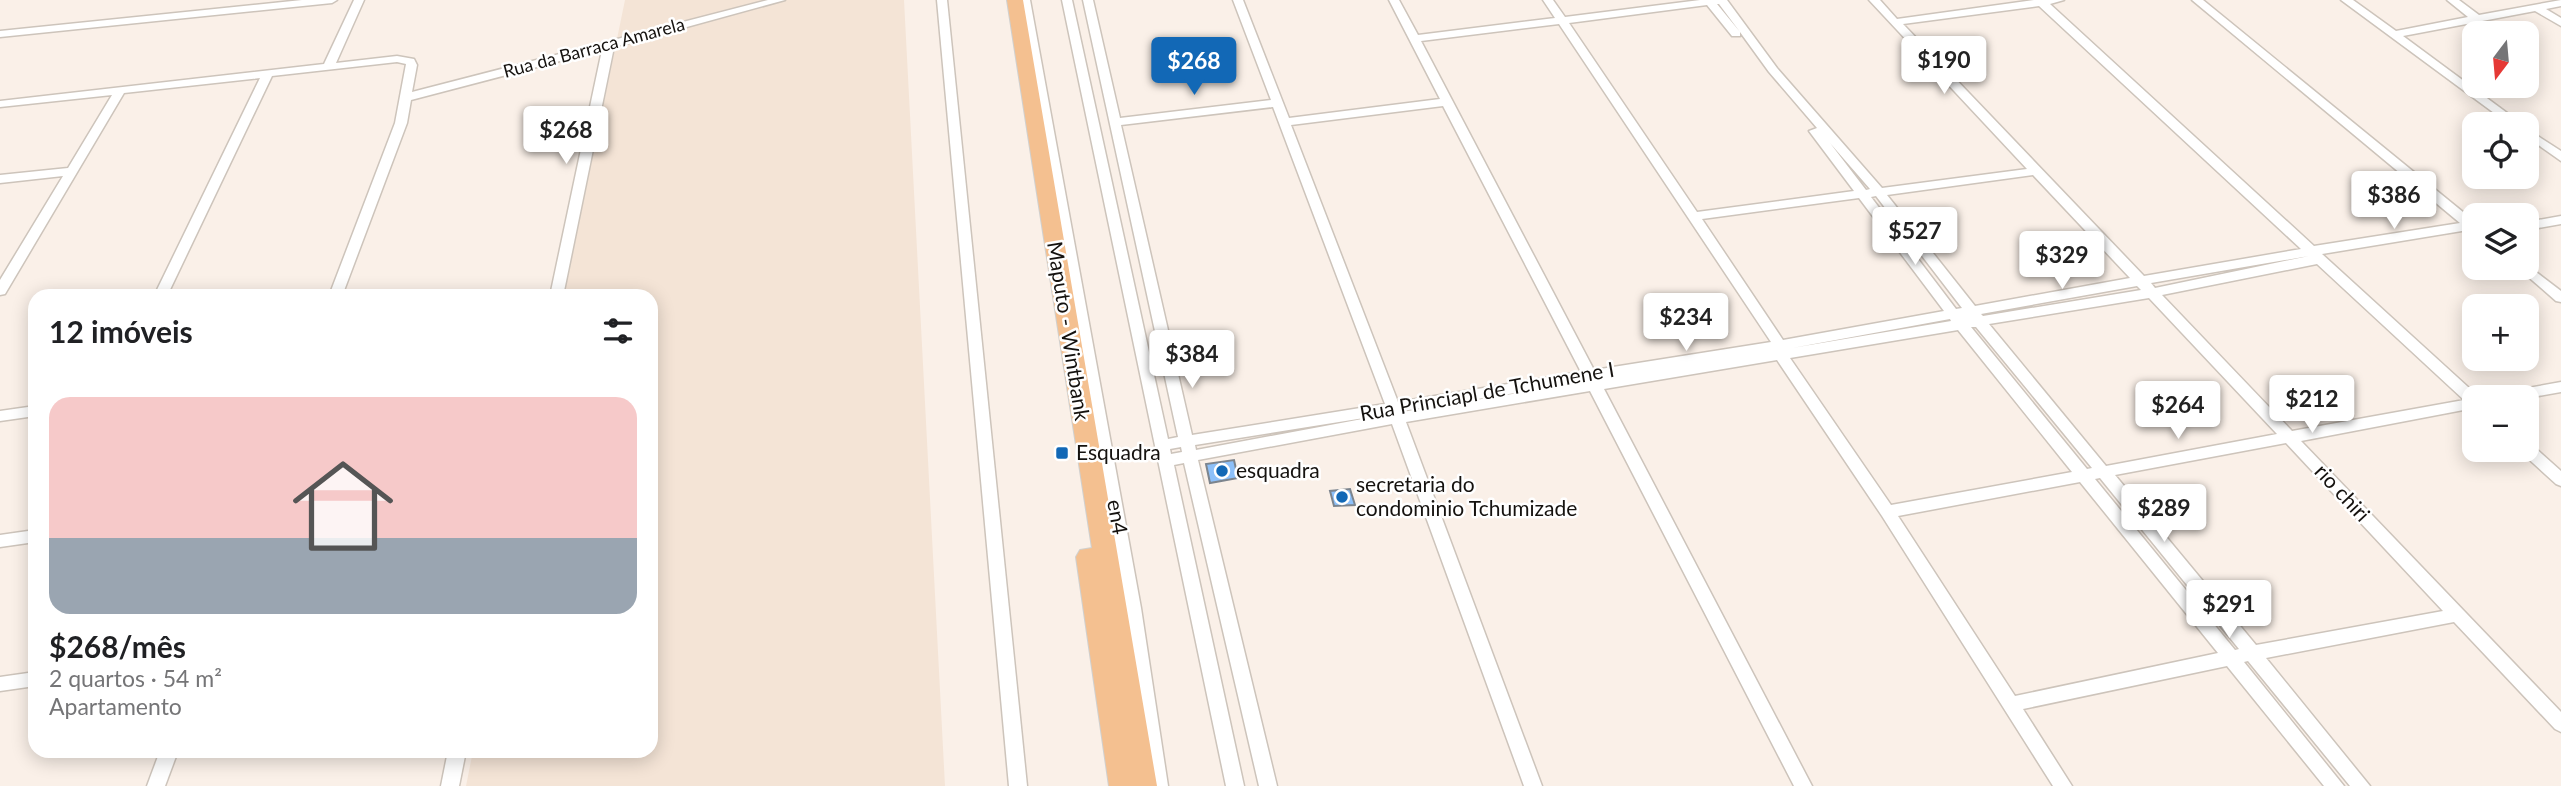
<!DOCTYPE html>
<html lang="pt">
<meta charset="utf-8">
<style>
body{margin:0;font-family:Lato,sans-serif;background:#f6f6f6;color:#202124;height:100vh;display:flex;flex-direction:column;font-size:26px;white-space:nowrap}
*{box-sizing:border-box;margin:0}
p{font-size:23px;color:#757577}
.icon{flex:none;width:38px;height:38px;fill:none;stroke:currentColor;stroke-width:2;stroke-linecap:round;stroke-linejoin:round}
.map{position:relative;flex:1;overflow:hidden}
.sheet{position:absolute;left:28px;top:289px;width:630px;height:469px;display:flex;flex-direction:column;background:#fff;border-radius:21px;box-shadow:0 4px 18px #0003}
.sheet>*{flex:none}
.needle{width:46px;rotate:196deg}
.controls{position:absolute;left:2462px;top:21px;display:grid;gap:14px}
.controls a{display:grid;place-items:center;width:77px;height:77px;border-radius:14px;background:#fff;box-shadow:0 4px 18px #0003;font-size:35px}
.price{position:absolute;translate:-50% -60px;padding:0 16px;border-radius:7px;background:#fff;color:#222;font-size:23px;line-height:46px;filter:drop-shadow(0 2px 4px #0008)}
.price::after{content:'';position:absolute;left:50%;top:42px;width:21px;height:16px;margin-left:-10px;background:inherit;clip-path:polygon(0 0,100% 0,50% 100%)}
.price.active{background:#1268b6;color:#fff}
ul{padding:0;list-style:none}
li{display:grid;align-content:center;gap:14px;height:371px;padding:0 21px}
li+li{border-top:2px solid #e0e0e0}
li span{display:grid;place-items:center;height:217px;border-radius:21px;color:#555}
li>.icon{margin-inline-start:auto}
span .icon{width:126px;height:126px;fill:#fffc;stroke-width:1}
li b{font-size:30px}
h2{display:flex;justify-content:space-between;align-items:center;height:84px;padding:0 21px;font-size:30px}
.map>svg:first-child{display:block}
.built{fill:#f4e4d6}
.building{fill:#8dc0f9;stroke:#7c848d;stroke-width:2}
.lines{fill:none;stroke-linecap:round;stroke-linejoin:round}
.minor-casing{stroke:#cdc4bb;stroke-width:3}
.trunk-casing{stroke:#d0d0cf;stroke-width:2}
.minor{fill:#fff;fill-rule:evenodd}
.trunk{fill:#f4c090;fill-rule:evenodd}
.poi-dot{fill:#1268b6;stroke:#fff;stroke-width:2.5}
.labels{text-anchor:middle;stroke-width:5;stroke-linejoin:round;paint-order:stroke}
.far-street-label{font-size:18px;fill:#15120f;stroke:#fff}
.street-label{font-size:21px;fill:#15120f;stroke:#fff}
.poi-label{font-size:21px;fill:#15120f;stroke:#fff;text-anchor:start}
</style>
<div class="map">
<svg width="2561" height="786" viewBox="0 0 2561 786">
<rect width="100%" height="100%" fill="#faf0e8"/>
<polygon class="built" points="625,0 904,0 945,786 466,786 473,751 651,751 651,296 564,296"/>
<g class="building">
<polygon points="1234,460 1238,478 1210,483 1206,464"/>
<polygon points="1350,489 1355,505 1334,506 1330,491"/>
</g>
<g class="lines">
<defs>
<g id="minor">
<polygon points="302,0 337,0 332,3 0,37 0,31"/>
<polygon points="354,0 364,0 336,63 397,56 414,59 417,65 412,92 768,0 785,0 614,47 563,296 550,296 602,50 411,100 407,123 342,296 329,296 395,123 406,64 397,62 272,76 167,296 154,296 260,78 124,93 5,294 0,295 0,280 63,176 0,183 0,175 68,168 112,95 0,107 0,101 324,64"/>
<polygon points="937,0 947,0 1027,786 1009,786"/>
<polygon points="1020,0 1030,0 1141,608 1168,786 1150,786 1125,608"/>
<path d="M 1062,0 L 1072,0 L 1168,439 L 1178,437 L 1083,0 L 1093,0 L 1120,118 L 1271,100 L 1233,0 L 1243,0 L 1289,118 L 1440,99 L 1389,0 L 1399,0 L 1418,35 L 1555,18 L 1543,0 L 1553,0 L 1565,17 L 1700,0 L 1727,0 L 1777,68 L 1882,188 L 2027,169 L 1869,0 L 1880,0 L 1897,19 L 2034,0 L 2064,0 L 2050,4 L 2314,246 L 2460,223 L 2192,0 L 2203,0 L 2474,221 L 2474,232 L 2468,230 L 2322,254 L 2479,397 L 2474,397 L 2474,408 L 2301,441 L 2561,712 L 2561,732 L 2555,729 L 2454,622 L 2266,658 L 2370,786 L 2350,786 L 2248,661 L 2244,662 L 2344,786 L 2324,786 L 2227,666 L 2023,709 L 2072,786 L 2053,786 L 1882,516 L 1777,360 L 1604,389 L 1812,786 L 1794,786 L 1590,391 L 1406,422 L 1542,786 L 1524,786 L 1392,424 L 1198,460 L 1277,786 L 1259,786 L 1184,463 L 1174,465 L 1244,786 L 1226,786 ZM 1717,4 L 1719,4 L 1740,32 ZM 1707,5 L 1732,36 L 1740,36 L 1740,32 L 1769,72 L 1817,128 L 1809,131 L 1854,191 L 1697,212 L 1569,23 ZM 2039,6 L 2301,249 L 2144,276 L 1903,24 ZM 1559,24 L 1771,342 L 1594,370 L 1421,41 ZM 1443,106 L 1581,372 L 1398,402 L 1291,125 ZM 1273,107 L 1385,404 L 1192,435 L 1121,125 ZM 1830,143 L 1870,189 L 1866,190 ZM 2033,175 L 2130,278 L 1975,306 L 1887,195 ZM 1876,196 L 1962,308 L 1956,309 L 1871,197 ZM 1859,198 L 1944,311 L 1783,340 L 1702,219 ZM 2309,256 L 2155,288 L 2151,283 ZM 2317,264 L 2464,400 L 2292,431 L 2162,295 ZM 2137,286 L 2141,290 L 1983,316 L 1981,314 ZM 2149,298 L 2277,434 L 2106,466 L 1989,324 ZM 1950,319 L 1951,321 L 1792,348 ZM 1971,327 L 1976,327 L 2092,468 L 2087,469 ZM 1958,330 L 2072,472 L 1891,505 L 1790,358 ZM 1586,382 L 1402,412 L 1402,411 L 1585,382 ZM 1389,414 L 1196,450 L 1195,445 ZM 2286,443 L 2443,611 L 2256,645 L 2115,475 ZM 1181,447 L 1182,452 L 1171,454 L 1170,449 ZM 2100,478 L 2239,649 L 2235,650 L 2095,479 ZM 2080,482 L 2218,653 L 2015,696 L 1898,516 Z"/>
<polygon points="2341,0 2353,0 2396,31 2468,17 2447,0 2459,0 2479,15 2561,0 2561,6 2546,9 2561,18 2561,26 2535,11 2403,36 2522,124 2509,124"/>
<polygon points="2527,129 2561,151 2561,161 2527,137"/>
<polygon points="2561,216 2561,224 2527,230 2527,222"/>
<polygon points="2527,265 2561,291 2561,302 2556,301 2518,268 2527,268"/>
<polygon points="2561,382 2561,392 2527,398 2499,397 2506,392"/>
<polygon points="35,406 35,416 0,421 0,411"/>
<polygon points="2527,443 2532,445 2561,471 2561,486 2556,484 2522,453 2520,450 2527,450"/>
<polygon points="35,530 35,542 0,547 0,535"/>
<polygon points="35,672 35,686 0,691 0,677"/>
<polygon points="160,751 178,751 165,786 147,786"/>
<polygon points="448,751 466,751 459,786 441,786"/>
</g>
<polygon id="trunk" points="1007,0 1023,0 1157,786 1109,786 1076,557 1080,550 1092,548"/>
</defs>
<use href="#minor" class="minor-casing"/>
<use href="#trunk" class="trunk-casing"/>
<use href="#minor" class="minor"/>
<use href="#trunk" class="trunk"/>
</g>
<g class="poi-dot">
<rect x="1055" y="446" width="14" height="14" rx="3.5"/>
<circle cx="1222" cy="471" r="7"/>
<circle cx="1342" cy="497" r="7"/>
</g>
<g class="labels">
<g class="far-street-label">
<text transform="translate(594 48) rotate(-15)" y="6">Rua da Barraca Amarela</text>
</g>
<g class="street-label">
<text transform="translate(1068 331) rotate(81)" y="7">Maputo - Wintbank</text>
<text transform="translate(1487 392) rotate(-10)" y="7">Rua Princiapl de Tchumene I</text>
<text transform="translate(2342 493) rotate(47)" y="7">rio chiri</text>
<text transform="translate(1117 517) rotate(80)" y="7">en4</text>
</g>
<g class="poi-label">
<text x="1076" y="460">Esquadra</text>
<text x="1236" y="478">esquadra</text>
<text x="1356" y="492">secretaria do<tspan x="1356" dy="24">condominio Tchumizade</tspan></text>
</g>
</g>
</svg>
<div class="controls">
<a><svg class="needle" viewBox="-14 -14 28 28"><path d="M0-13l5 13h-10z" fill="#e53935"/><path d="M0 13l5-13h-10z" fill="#757577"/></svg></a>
<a><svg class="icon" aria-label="locate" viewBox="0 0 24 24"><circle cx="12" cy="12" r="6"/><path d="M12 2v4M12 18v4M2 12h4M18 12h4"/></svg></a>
<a><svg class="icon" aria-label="layers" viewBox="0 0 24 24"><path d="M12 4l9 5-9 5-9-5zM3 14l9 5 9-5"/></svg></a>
<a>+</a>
<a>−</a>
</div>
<b class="price" style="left:1944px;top:96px">$190</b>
<b class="price active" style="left:1194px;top:97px">$268</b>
<b class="price" style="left:566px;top:166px">$268</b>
<b class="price" style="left:2394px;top:231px">$386</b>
<b class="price" style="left:1915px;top:267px">$527</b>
<b class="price" style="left:2062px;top:291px">$329</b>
<b class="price" style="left:1686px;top:353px">$234</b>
<b class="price" style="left:1192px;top:390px">$384</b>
<b class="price" style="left:2312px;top:435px">$212</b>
<b class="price" style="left:2178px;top:441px">$264</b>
<b class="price" style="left:2164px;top:544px">$289</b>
<b class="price" style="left:2229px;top:640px">$291</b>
<section class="sheet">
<h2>12 imóveis<svg class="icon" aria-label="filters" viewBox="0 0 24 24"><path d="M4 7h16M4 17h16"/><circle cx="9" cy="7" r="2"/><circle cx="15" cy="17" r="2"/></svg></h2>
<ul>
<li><span style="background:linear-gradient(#f6c9c9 65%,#9aa5b1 0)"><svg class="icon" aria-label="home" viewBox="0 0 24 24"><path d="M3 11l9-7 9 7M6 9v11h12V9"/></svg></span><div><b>$268/mês</b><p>2 quartos · 54 m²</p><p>Apartamento</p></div></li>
</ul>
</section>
</div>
